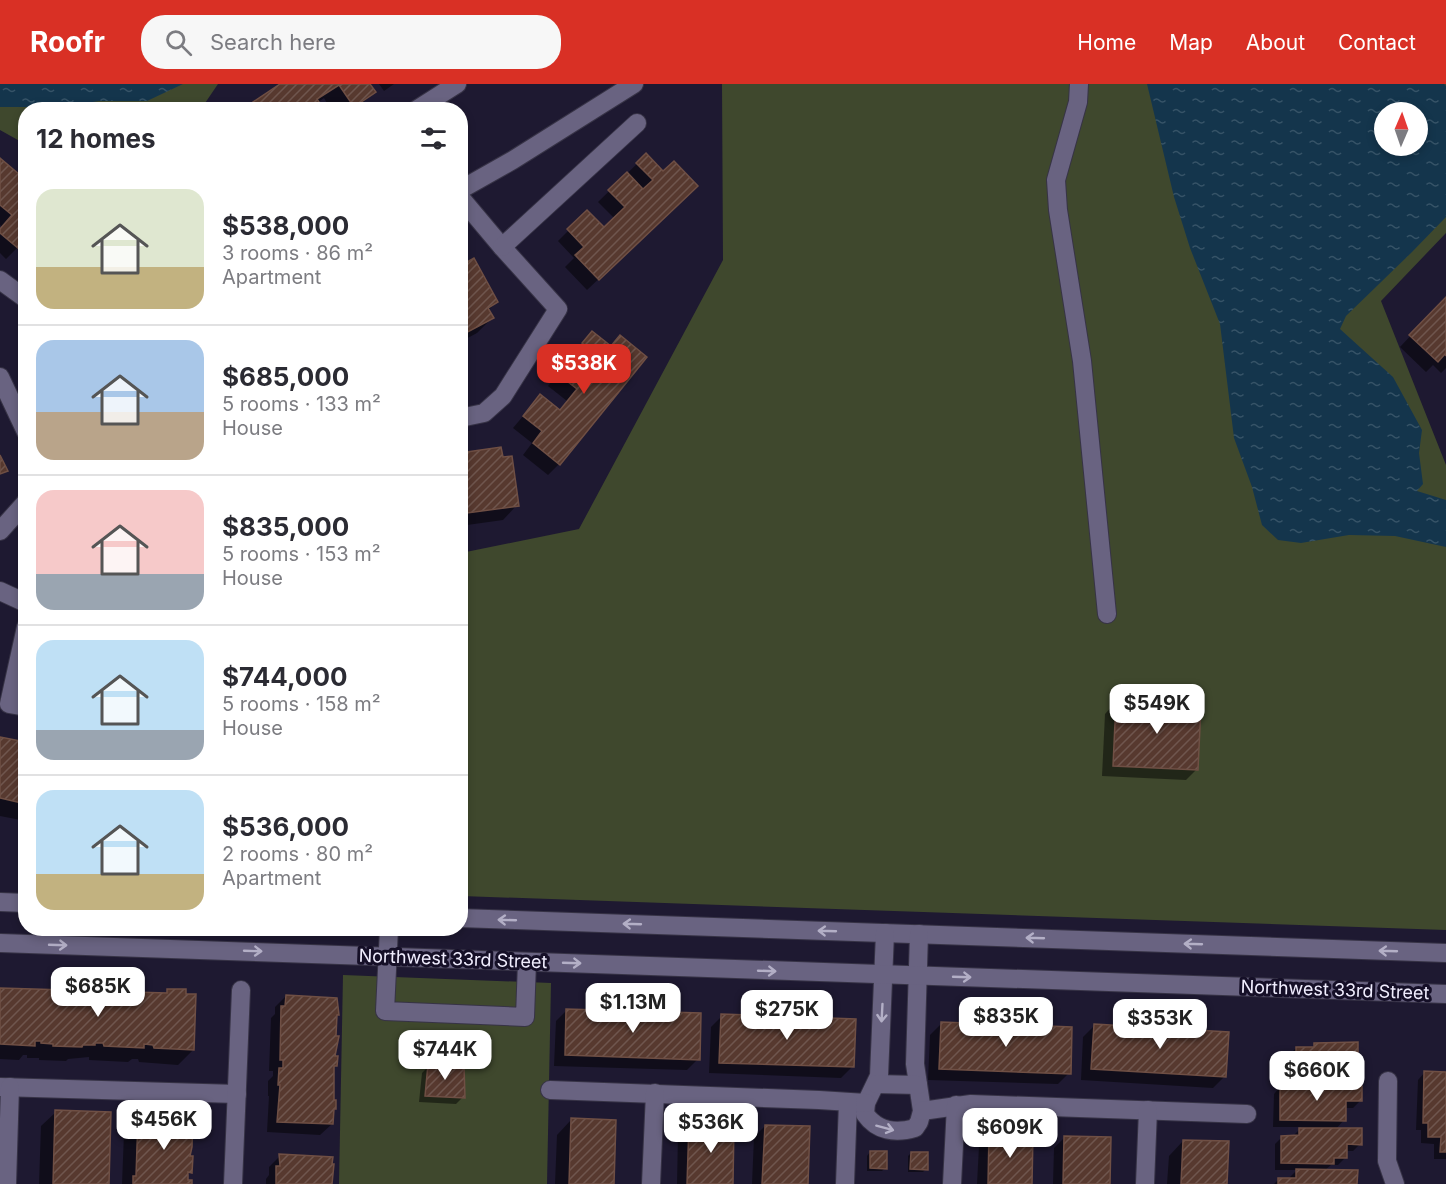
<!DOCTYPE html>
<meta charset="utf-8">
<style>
body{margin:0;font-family:Inter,sans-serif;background:#f7f7f7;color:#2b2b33;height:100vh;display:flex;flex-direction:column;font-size:22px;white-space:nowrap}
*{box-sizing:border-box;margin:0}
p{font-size:20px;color:#7c7c81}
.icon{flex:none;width:33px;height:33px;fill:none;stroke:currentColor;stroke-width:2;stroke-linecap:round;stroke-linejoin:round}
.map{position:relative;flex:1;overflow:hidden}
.sheet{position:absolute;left:18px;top:18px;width:450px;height:834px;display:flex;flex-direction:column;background:#fff;border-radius:24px;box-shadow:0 3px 9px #0003}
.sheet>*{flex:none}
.needle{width:39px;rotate:2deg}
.tools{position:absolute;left:1374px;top:18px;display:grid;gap:12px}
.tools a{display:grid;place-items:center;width:54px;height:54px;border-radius:50%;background:#fff;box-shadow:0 3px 9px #0003;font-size:30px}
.price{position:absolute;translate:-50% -51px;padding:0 14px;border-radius:12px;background:#fff;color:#222;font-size:20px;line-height:39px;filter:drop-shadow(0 2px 3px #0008)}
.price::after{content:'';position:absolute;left:50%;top:36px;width:18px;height:14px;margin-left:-9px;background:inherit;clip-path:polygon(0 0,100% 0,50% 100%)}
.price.on{background:#d93025;color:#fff}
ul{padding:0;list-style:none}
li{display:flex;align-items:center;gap:18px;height:150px;padding:0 18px}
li+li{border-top:2px solid #e1e1e2}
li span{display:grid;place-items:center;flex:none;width:168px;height:120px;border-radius:18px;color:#555}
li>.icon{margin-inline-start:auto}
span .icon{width:72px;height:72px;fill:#fffc;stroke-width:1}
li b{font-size:26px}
h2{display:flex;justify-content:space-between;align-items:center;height:72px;padding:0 18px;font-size:26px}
header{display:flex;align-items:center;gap:36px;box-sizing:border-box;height:84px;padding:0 30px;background:#d93025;color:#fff}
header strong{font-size:28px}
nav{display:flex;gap:33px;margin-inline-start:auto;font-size:21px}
.search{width:420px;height:54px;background:#f7f7f7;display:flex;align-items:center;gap:15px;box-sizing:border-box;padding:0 21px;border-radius:24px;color:#7c7c81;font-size:22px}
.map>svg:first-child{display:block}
.green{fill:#3f482d;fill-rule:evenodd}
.water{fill:url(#water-ripples);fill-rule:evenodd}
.shadow{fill:#0007}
.building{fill:url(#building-hatch);stroke:#6f4f44;stroke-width:1.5}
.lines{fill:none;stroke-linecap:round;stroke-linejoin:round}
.minor-casing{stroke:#373346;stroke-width:20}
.minor{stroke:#696381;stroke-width:18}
.oneway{stroke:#b3afc6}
.labels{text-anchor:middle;stroke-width:6;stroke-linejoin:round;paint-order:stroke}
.street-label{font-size:18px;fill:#f0edfe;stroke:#150f27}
</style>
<header>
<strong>Roofr</strong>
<div class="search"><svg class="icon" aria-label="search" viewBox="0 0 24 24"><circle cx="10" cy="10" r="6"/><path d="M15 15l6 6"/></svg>Search here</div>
<nav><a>Home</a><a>Map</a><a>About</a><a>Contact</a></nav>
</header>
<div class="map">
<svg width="1446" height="1100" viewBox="0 0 1446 1100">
<defs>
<pattern id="water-ripples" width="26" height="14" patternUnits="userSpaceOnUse" patternTransform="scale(1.5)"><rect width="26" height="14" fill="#14354c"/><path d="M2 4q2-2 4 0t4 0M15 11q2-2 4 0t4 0" fill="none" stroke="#365367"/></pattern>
<pattern id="building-hatch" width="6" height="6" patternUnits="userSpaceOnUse" patternTransform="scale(1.5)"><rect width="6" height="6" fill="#57392f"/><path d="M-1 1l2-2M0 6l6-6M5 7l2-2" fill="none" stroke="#6f564e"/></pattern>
</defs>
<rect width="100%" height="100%" fill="#1e1931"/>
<g class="green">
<polygon points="0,0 218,0 201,25 26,26 25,60 0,46"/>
<path d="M 722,0 L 1446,0 L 1446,149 L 1381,217 L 1446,381 L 1446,846 L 461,812 L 461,469 L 579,445 L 723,176 ZM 1384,28 L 1418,28 L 1418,62 L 1384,62 Z"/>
<polygon points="343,891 551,899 547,1100 339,1100"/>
</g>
<g class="water">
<polygon points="0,0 183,0 147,17 99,17 60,23 0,23"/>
<path d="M 1147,0 L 1444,0 L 1446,2 L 1446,133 L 1412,168 L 1346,232 L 1340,245 L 1393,293 L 1422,346 L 1419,369 L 1423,400 L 1417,407 L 1446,416 L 1446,463 L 1395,452 L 1349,451 L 1301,459 L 1278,456 L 1262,441 L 1252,403 L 1234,354 L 1220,240 L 1190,164 L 1174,113 ZM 1384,28 L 1418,28 L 1418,62 L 1384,62 Z"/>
</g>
<g class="shadow">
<polygon points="283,0 368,0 374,8 355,26 331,26 324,14 317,19 322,26 247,26 254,19"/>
<polygon points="379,0 394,0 384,7"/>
<polygon points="646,71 685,113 587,206 565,183 574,174 558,157 587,128 604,145 615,135 598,118"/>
<polygon points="0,76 26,98 26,160 23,158 6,175 0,169 0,145 2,143 0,141"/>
<polygon points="460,183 496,218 488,227 492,234 477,249 460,258"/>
<polygon points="1446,214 1446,284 1441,289 1433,281 1426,288 1400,263"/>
<polygon points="592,249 610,263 559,380 548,391 523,371 532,359 513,344 540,312 559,327 567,317 548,302"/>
<polygon points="460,370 517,421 503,436 460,442"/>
<polygon points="1116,618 1197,685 1186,696 1102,692 1105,630"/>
<polygon points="0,654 20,684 24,684 26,678 26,737 0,732"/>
<polygon points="0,905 164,910 168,907 193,966 178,981 139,978 138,975 132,975 128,978 89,976 89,973 68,975 66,977 39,976 39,974 27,974 27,971 23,971 19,976 0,975"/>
<polygon points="286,912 335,933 334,965 335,982 333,984 332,1018 334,1025 332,1027 332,1040 320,1051 267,1048 269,1012 268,1012 268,997 273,992 273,987 269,987 271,934 275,930 275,923"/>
<polygon points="567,926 698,975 687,986 554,982 556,937"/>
<polygon points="722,932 852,983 841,994 709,989 711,943"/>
<polygon points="941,940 1069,989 1058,1000 928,996 930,951"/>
<polygon points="1094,942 1224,993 1213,1004 1081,996 1083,953"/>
<polygon points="1315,960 1357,986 1349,993 1344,993 1334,1003 1360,1017 1353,1024 1344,1024 1344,1036 1335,1046 1360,1060 1353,1067 1346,1067 1346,1073 1338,1081 1331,1081 1324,1087 1356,1100 1274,1100 1279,1095 1289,1094 1297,1086 1275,1086 1275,1060 1282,1053 1292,1053 1302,1043 1273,1043 1274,1010 1281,1002 1289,1002 1289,971 1296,964 1311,964"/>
<polygon points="429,982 463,1013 456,1020 419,1018 422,989"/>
<polygon points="1425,988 1446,989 1446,1075 1434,1075 1434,1060 1421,1059 1421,1046 1416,1046 1418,996"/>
<polygon points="56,1028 107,1100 39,1100 41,1042"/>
<polygon points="138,1034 188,1074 190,1088 187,1092 187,1098 190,1100 122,1100 124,1049"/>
<polygon points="571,1036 613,1100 555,1100 557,1051"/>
<polygon points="690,1040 731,1100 677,1100 678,1051"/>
<polygon points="765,1042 806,1100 752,1100 754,1053"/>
<polygon points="990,1051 1030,1100 977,1100 979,1062"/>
<polygon points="1065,1053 1108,1100 1053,1100 1054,1064"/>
<polygon points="1183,1057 1226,1100 1167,1100 1169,1072"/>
<polygon points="870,1068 885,1084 882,1087 867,1087 867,1072"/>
<polygon points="911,1069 926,1085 923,1088 908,1088 908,1072"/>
<polygon points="280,1072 331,1100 266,1100 266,1095 269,1091 269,1083"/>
</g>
<g class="building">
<polygon points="280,0 370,0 376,8 354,23 339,1 317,15 324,26 258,26 253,18"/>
<polygon points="646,69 663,87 674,77 698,102 599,196 575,171 584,163 567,145 587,126 604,143 625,123 608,106 627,88 643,105 653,96 636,79"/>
<polygon points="0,74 26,96 26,157 19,165 0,149 0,145 12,131 0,121"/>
<polygon points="474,174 498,218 488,224 494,234 460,252 460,182"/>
<polygon points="1446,213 1446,272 1445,270 1438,278 1409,251"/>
<polygon points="592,247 611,262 620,251 647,273 560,381 533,359 542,347 523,332 540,310 560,326 577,305 558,290 574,269 593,284 602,274 582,259"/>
<polygon points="501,363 503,373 512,372 519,422 460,430 460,369"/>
<polygon points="0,371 8,387 0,390"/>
<polygon points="1116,617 1201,621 1198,686 1113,682"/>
<polygon points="0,653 26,658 21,682 26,683 26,720 0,714"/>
<polygon points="0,904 167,909 167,905 186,905 186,910 196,910 194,966 154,964 153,961 144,960 144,964 104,962 103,959 95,959 95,961 83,961 82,963 53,962 53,960 41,959 41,957 35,957 35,962 0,960"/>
<polygon points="286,911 337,914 339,931 337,931 336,952 339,952 335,972 338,972 337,982 334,982 334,1016 336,1016 336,1025 334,1025 333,1040 277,1038 280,1001 278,1001 279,984 283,984 283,976 280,976 281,922 285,922"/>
<polygon points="566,925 701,929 700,976 565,971"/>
<polygon points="721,930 856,935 854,983 719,979"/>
<polygon points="941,938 1072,943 1071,990 939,985"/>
<polygon points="1094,940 1229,948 1226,993 1091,985"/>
<polygon points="1358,958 1358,986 1346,987 1346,993 1296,994 1296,963 1314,963 1314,959"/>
<polygon points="428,980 464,982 465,1014 425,1012"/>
<polygon points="1424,987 1446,988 1446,1068 1440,1068 1441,1053 1428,1053 1428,1039 1423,1039"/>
<polygon points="1280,1001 1362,1002 1362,1017 1346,1017 1346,1037 1280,1036"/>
<polygon points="55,1026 111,1028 109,1100 53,1100"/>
<polygon points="138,1033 193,1034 192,1063 190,1072 193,1072 192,1089 188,1088 188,1096 192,1096 192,1100 133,1100 133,1092 136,1092"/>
<polygon points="571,1034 616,1036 614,1100 569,1100"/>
<polygon points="689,1039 734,1040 733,1100 687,1100"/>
<polygon points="765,1041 810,1042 808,1100 762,1100"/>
<polygon points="1299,1044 1362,1044 1362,1061 1347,1060 1347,1074 1334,1074 1334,1080 1281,1079 1281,1052 1299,1051"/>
<polygon points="989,1049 1033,1051 1032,1100 988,1100"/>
<polygon points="1064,1052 1111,1053 1110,1100 1063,1100"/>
<polygon points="1183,1056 1229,1057 1227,1100 1181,1100"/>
<polygon points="870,1067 887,1067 887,1085 870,1084"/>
<polygon points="911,1068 928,1068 928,1086 910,1085"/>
<polygon points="279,1070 333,1073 332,1080 334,1080 332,1100 276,1100 276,1082 280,1082"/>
<polygon points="1296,1085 1358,1086 1357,1100 1278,1100 1278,1094 1296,1094"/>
</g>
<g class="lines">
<defs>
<g id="minor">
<polyline points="1079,0 1078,18 1056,96 1058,126 1082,277 1107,530"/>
<polyline points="416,26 457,0"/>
<polyline points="460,106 513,76 634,0"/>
<polyline points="460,113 502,163 558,225 503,312 484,329 460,334"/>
<polyline points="502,163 637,39"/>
<polyline points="0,196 26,215"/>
<polyline points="0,293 26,348"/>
<polyline points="0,447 26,418"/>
<polyline points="0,507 26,519"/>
<polyline points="26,543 9,620 26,623"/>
<polyline points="0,818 26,819"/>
<polyline points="460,834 1446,869"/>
<polyline points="389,844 385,927 525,933 527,878"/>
<path d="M 885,849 L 879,992 L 866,1019 L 865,1030 C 877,1047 895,1050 915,1044 L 919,1038 L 922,1027 L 915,980 L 919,850"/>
<polyline points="0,859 1446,910"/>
<polyline points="1388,997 1387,1077 1395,1100"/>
<polyline points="876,1000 918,1001"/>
<polyline points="0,1003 237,1010"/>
<polyline points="550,1006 819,1016 866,1019"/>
<polyline points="922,1027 971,1020 1247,1030"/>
<polyline points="7,1100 10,1003"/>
<polyline points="233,1100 241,906"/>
<polyline points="651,1100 655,1009"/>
<polyline points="845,1100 848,1018"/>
<polyline points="952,1100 956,1021"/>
<polyline points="1145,1100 1148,1026"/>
</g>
</defs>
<use href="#minor" class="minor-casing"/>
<use href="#minor" class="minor"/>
</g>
<defs><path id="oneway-shaft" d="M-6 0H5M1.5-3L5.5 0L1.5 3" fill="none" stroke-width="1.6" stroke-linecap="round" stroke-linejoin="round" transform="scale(1.5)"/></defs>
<g class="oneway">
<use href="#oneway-shaft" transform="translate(507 836) rotate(-178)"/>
<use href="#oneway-shaft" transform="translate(632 840) rotate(-178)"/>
<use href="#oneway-shaft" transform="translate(827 847) rotate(-178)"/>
<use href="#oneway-shaft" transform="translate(1035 854) rotate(-178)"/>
<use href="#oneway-shaft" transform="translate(1193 860) rotate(-178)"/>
<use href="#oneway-shaft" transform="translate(58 861) rotate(2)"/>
<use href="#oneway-shaft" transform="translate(253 867) rotate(2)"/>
<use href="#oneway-shaft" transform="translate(1388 867) rotate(-178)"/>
<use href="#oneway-shaft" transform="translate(572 879) rotate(2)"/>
<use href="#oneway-shaft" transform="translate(767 887) rotate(2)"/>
<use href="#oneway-shaft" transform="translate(962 893) rotate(2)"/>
<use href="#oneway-shaft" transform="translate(882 929) rotate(93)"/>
<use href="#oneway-shaft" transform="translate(885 1044) rotate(15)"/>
</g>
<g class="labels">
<g class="street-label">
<text transform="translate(453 875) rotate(2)" y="6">Northwest 33rd Street</text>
<text transform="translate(1335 906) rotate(2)" y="6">Northwest 33rd Street</text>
</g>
</g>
</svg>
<div class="tools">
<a><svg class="needle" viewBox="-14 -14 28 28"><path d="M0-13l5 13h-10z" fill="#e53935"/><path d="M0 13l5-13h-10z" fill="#7c7c81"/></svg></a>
</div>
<b class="price on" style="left:584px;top:311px">$538K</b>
<b class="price" style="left:1157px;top:651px">$549K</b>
<b class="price" style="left:98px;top:934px">$685K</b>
<b class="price" style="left:633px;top:950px">$1.13M</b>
<b class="price" style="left:787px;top:957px">$275K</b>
<b class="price" style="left:1006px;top:964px">$835K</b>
<b class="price" style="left:1160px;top:966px">$353K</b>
<b class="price" style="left:445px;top:997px">$744K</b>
<b class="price" style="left:1317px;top:1018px">$660K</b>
<b class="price" style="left:164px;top:1067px">$456K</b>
<b class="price" style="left:711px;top:1070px">$536K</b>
<b class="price" style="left:1010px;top:1075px">$609K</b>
<section class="sheet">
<h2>12 homes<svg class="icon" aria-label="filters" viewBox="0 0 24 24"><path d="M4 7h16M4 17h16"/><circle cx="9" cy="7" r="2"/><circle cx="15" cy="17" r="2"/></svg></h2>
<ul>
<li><span style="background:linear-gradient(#dfe7d0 65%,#c2b280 0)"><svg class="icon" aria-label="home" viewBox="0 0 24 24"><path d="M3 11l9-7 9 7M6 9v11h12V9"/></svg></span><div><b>$538,000</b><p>3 rooms · 86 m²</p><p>Apartment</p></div></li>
<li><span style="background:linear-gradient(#a9c7e8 60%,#b9a48a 0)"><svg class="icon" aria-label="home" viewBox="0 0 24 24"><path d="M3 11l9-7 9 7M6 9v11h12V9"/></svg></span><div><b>$685,000</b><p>5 rooms · 133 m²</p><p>House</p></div></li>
<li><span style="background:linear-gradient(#f6c9c9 70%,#9aa5b1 0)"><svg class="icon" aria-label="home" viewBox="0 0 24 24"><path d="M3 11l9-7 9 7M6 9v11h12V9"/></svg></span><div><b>$835,000</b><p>5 rooms · 153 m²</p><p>House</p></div></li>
<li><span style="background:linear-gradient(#bfe0f5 75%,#9aa5b1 0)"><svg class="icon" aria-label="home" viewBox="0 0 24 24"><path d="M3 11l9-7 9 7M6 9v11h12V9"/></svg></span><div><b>$744,000</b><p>5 rooms · 158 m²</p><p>House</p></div></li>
<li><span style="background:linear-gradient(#bfe0f5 70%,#c2b280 0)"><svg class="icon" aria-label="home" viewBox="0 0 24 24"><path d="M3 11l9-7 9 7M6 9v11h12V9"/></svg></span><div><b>$536,000</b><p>2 rooms · 80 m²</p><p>Apartment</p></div></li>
</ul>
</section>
</div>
